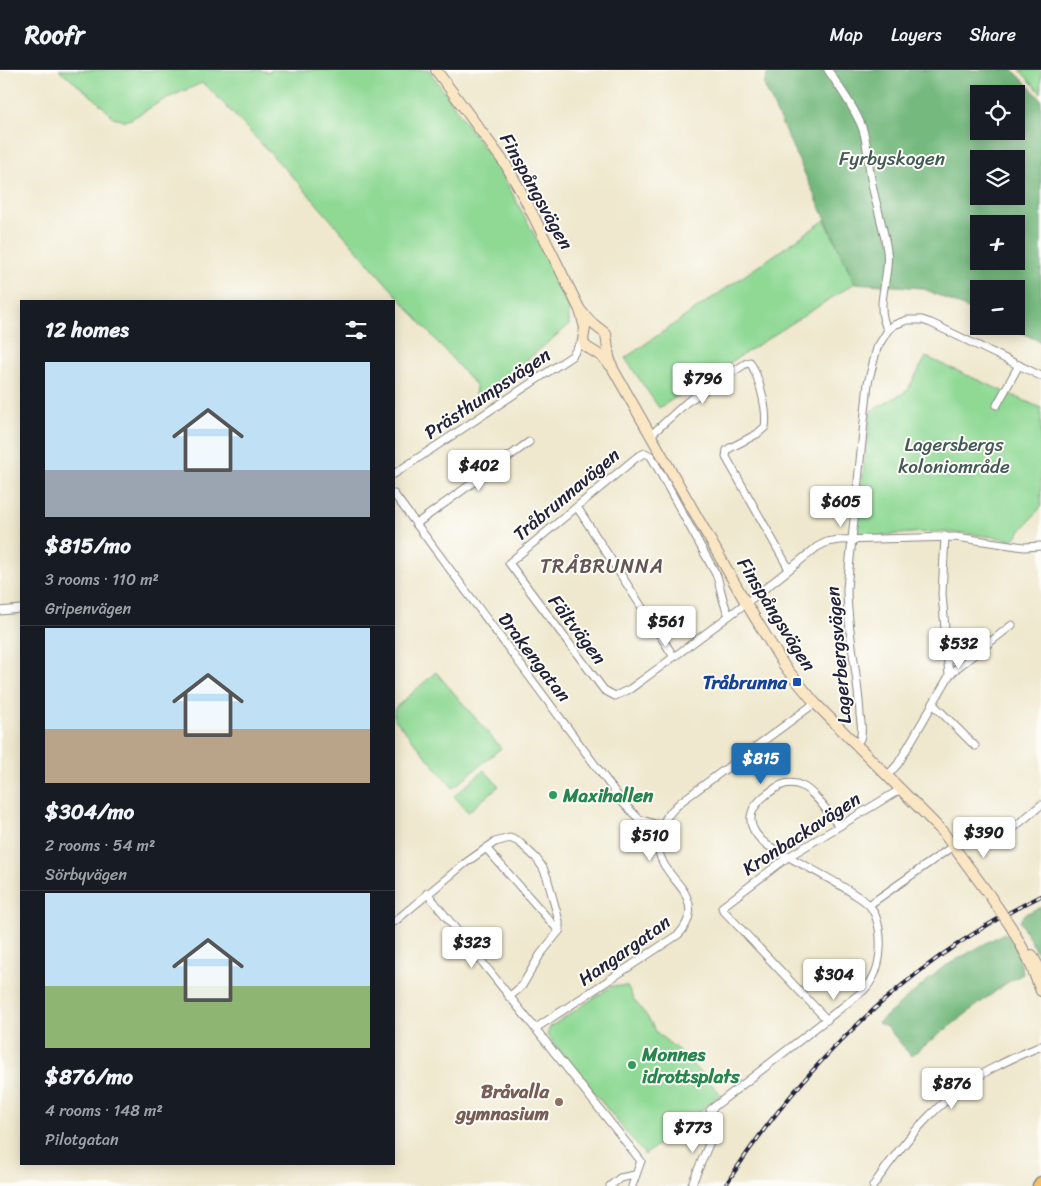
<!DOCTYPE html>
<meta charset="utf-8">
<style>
body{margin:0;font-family:Sriracha,sans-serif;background:#242831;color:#f1f3f6;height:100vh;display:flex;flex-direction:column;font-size:19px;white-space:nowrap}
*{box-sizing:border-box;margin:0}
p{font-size:16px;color:#9ea1a6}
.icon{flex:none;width:28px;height:28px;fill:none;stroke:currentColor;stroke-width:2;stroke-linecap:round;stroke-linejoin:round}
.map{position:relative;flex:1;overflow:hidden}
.sheet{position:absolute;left:20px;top:230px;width:375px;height:865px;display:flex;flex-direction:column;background:#171b24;border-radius:0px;box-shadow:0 2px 12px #0003}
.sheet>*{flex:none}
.fabs{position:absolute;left:970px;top:15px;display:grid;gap:10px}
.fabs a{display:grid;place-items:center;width:55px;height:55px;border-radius:0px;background:#171b24;box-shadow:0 2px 12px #0003;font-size:25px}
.price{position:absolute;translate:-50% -42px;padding:0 11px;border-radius:5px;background:#fff;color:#222;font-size:16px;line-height:32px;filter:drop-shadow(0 1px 2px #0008)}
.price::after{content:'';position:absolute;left:50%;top:30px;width:15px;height:11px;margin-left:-8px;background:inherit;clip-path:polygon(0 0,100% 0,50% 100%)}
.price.active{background:#1f6fb2;color:#fff}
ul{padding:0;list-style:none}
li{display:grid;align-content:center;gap:10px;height:265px;padding:0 25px}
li+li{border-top:1px solid #363941}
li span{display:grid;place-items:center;height:155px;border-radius:0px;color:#555}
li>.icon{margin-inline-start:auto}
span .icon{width:90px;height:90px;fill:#fffc;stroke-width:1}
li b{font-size:21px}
h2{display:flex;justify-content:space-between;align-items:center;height:60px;padding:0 25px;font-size:21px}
header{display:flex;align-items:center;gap:30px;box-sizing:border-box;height:70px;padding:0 25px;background:#171b24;border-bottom:1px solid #363941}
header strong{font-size:24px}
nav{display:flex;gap:28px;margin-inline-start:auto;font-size:18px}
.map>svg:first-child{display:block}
.green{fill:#90d995;stroke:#597e68}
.forest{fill:#74b97e;stroke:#4b6e5c;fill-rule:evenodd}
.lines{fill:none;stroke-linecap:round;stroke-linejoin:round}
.minor-casing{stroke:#888584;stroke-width:9}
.secondary-casing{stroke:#888584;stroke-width:12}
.motorway-casing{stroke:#888584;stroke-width:15}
.minor{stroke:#fff;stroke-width:7}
.secondary{stroke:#fbe6c4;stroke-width:10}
.motorway{stroke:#f5c16b;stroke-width:12}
.rail-casing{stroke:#22223b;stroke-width:4}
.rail{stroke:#fdfcf7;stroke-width:2;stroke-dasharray:5.5;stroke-linecap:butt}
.secondary-bridge-casing{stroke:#888584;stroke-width:12;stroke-linecap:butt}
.secondary-bridge{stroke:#fbe6c4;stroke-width:10}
.transit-dot{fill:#1a4fb4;stroke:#fdfcf7;stroke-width:2}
.leisure-dot{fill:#2e9e5b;stroke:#fdfcf7;stroke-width:2}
.education-dot{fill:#8d6e63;stroke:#fdfcf7;stroke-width:2}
.labels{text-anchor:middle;stroke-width:4;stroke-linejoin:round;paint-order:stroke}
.park-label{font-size:19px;fill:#435956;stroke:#fdfcf7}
.street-label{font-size:19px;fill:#22223b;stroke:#fdfcf7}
.transit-label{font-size:19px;font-weight:bold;fill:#164399;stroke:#fdfcf7;text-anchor:end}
.leisure-label{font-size:19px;font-weight:bold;fill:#27864d;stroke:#fdfcf7;text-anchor:start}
.education-label{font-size:19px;font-weight:bold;fill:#785e54;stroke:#fdfcf7;text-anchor:end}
.neighbourhood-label{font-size:20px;letter-spacing:1px;fill:#645455;stroke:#fdfcf7}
</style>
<header>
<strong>Roofr</strong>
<nav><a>Map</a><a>Layers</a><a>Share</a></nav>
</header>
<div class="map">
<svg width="1041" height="1116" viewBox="0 0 1041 1116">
<rect width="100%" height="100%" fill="#fdfcf7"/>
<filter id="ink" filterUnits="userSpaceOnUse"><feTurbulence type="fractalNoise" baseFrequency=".02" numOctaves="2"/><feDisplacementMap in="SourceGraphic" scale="10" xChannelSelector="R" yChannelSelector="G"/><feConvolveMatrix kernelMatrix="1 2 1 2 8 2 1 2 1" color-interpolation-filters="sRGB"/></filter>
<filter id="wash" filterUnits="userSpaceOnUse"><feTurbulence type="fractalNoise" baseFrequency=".0096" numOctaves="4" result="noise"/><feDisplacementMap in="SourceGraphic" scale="20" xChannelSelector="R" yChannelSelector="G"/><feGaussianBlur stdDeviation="1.12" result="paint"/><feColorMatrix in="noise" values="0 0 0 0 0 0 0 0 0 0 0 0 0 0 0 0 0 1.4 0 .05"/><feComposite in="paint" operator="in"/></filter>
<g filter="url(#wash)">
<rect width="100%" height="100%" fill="#efe8ce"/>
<g class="green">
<polygon points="59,0 258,0 270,2 271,0 429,0 503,106 565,222 569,240 569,255 490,321 467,334 475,326 476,316 302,117 209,18 202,13 165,29 131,49 124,51 113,47 95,29"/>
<polygon points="1020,0 1041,0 1041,23"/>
<polygon points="825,150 855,213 659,338 625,288"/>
<path d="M 926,287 L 1041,338 L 1041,437 L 1013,470 C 987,466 962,462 936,462 C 909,462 882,467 855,466 L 871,341 L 907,321 Z"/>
<polygon points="436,602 501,678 453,718 394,648 394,639"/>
<polygon points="484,700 499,716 468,742 454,726"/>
<polygon points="612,916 627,916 634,930 647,946 657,963 679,981 721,1024 645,1085 547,965 550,957"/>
</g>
<g class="forest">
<path d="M 769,0 L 1013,0 L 1041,29 L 1041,272 L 1007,256 L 1016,256 L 1016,219 L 979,219 L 979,244 L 922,218 L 855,213 L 764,15 ZM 979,24 L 1016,24 L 1016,61 L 979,61 ZM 979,89 L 1016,89 L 1016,126 L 979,126 ZM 979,154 L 1016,154 L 1016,191 L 979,191 Z"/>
<polygon points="1041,837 1041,890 1020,851 1025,844"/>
<polygon points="1004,863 1016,875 1023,904 1005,914 911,986 888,958 878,953 942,898"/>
</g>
</g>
<g filter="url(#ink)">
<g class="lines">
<defs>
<g id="minor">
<path d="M 828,0 C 839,17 857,41 863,60 C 868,75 868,93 871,109 C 875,133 884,157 887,181 C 891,207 873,236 888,260"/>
<polyline points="997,335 1019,295"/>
<path d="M 651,365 L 687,332 L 745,294 L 750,292 C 759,307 768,340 765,357 L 757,364 L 730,378 L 727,380 L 726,387 L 789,499"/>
<polyline points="394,404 572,286 583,270"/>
<polyline points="394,424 624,734 639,749 661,756"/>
<polyline points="577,437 674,587"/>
<polyline points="416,454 529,372"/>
<polyline points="0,541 21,539"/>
<path d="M 729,545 C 722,532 721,519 717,506 L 651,386 L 645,383 L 637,387 L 509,493 L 604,620 L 615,626 L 630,619 C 693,573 756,527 817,477 L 827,472 L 839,470 L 956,467 L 1024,477 L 1041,476"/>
<polyline points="949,606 957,598 1012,555"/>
<polyline points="933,634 975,676"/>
<path d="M 855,674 C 857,673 859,671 860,669 C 863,662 861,652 860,645 C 858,603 847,561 847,518 L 868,313 L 877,278 L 888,260 L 894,255 L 907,250 L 922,250 L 931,253 L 1041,306"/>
<polyline points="887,706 898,694 949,606 942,524 945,466"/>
<polyline points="486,778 559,861 540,885 522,916 509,927"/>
<polyline points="427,823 641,1091 632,1116"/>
<path d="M 869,835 L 963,769 C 974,765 983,776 995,773 L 1041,735"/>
<polyline points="394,852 464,794 495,772 510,768 519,772 536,788 543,798 547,807 559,851 559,861"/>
<polyline points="827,950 723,840 722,837 788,787 901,719"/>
<path d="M 536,958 L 679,864 C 688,854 693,841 687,828 C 684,818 675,811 669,802 C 649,776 658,751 682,731 L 815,633"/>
<polyline points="610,1116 620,1108 635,1105"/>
<path d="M 691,1116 L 715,1060 L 716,1048 L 710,1040 L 863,921 C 875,909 879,896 880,880 C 881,867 879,850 872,839 C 868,832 860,828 854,824 C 826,805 796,792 767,775 C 746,758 745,741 767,724 C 778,716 788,709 802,716 C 815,722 829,744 839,756"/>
<path d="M 873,1116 C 906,1068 945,1021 999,995 C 1012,988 1027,982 1041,976"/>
</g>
<g id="secondary">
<polyline points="436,0 506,95 524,127 580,240 585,258 583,270 585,276 601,286 611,296"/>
<polyline points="580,240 592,253 606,264 609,287 613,299 746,533 785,597 815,633 942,761 990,826"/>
<polyline points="1011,857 1028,888 1041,921"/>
<polyline points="1032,885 1041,901"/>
</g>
<polyline id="motorway" points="1039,1116 1041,1113"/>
</defs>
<use href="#minor" class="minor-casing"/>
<use href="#secondary" class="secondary-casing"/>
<use href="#motorway" class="motorway-casing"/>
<use href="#minor" class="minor"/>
<use href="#secondary" class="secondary"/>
<use href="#motorway" class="motorway"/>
<defs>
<path id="rail" d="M 725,1116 C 803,994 910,890 1041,826"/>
</defs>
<use href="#rail" class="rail-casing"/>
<use href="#rail" class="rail"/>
<defs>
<polyline id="secondary-bridge" points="990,826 1011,857"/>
</defs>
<use href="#secondary-bridge" class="secondary-bridge-casing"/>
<use href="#secondary-bridge" class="secondary-bridge"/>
</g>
</g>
<rect class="transit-dot" x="792" y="607" width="10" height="10" rx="2.5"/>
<g class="leisure-dot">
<circle cx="553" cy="725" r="5"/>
<circle cx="632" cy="995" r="5"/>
</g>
<circle class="education-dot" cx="559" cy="1032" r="5"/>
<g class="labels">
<g class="park-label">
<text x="892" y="95">Fyrbyskogen</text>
<text x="954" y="381">Lagersbergs<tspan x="954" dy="22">koloniområde</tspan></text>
</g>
<g class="street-label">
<text transform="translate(537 121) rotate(61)" y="7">Finspångsvägen</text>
<text transform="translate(487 323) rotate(-34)" y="7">Prästhumpsvägen</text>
<text transform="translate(566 424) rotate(-40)" y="7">Tråbrunnavägen</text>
<text transform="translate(777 544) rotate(58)" y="7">Finspångsvägen</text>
<text transform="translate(578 559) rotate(53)" y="7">Fältvägen</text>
<text transform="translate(838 585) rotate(-95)" y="7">Lagerbergsvägen</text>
<text transform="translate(535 587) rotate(53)" y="7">Drakengatan</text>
<text transform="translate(801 763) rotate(-33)" y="7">Kronbackavägen</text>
<text transform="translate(624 880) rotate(-35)" y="7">Hangargatan</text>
</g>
<g class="transit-label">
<text x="787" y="619">Tråbrunna</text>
</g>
<g class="leisure-label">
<text x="563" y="732">Maxihallen</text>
<text x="642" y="991">Monnes<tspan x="642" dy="22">idrottsplats</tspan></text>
</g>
<g class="education-label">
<text x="549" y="1028">Bråvalla<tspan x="549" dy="22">gymnasium</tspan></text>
</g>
<g class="neighbourhood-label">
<text x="602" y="503">TRÅBRUNNA</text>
</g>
</g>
</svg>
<div class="fabs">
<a><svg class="icon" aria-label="locate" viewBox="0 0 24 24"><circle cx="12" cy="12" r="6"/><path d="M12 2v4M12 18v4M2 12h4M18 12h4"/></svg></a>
<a><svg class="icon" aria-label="layers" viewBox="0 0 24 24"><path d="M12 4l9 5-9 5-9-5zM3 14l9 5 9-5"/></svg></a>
<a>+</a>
<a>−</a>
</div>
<b class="price" style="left:703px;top:335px">$796</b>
<b class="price" style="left:479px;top:422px">$402</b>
<b class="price" style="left:841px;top:458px">$605</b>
<b class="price" style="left:666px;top:578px">$561</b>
<b class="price" style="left:959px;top:600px">$532</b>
<b class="price active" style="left:761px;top:715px">$815</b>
<b class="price" style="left:984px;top:789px">$390</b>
<b class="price" style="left:650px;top:792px">$510</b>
<b class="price" style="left:472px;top:899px">$323</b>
<b class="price" style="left:834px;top:931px">$304</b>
<b class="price" style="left:952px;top:1040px">$876</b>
<b class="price" style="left:693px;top:1084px">$773</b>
<section class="sheet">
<h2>12 homes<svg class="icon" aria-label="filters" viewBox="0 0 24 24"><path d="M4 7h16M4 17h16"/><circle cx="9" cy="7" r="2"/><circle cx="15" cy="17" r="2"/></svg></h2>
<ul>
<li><span style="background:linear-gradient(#bfe0f5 70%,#9aa5b1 0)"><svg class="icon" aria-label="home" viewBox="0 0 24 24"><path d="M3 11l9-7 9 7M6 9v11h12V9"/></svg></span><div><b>$815/mo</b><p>3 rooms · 110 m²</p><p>Gripenvägen</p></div></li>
<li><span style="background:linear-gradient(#bfe0f5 65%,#b9a48a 0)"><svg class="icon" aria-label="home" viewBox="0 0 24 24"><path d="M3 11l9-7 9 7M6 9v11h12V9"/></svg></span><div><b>$304/mo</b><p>2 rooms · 54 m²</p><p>Sörbyvägen</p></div></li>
<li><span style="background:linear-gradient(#bfe0f5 60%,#8fb573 0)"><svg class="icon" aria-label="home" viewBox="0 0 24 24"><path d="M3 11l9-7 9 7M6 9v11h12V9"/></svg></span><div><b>$876/mo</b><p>4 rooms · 148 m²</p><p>Pilotgatan</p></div></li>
</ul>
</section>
</div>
